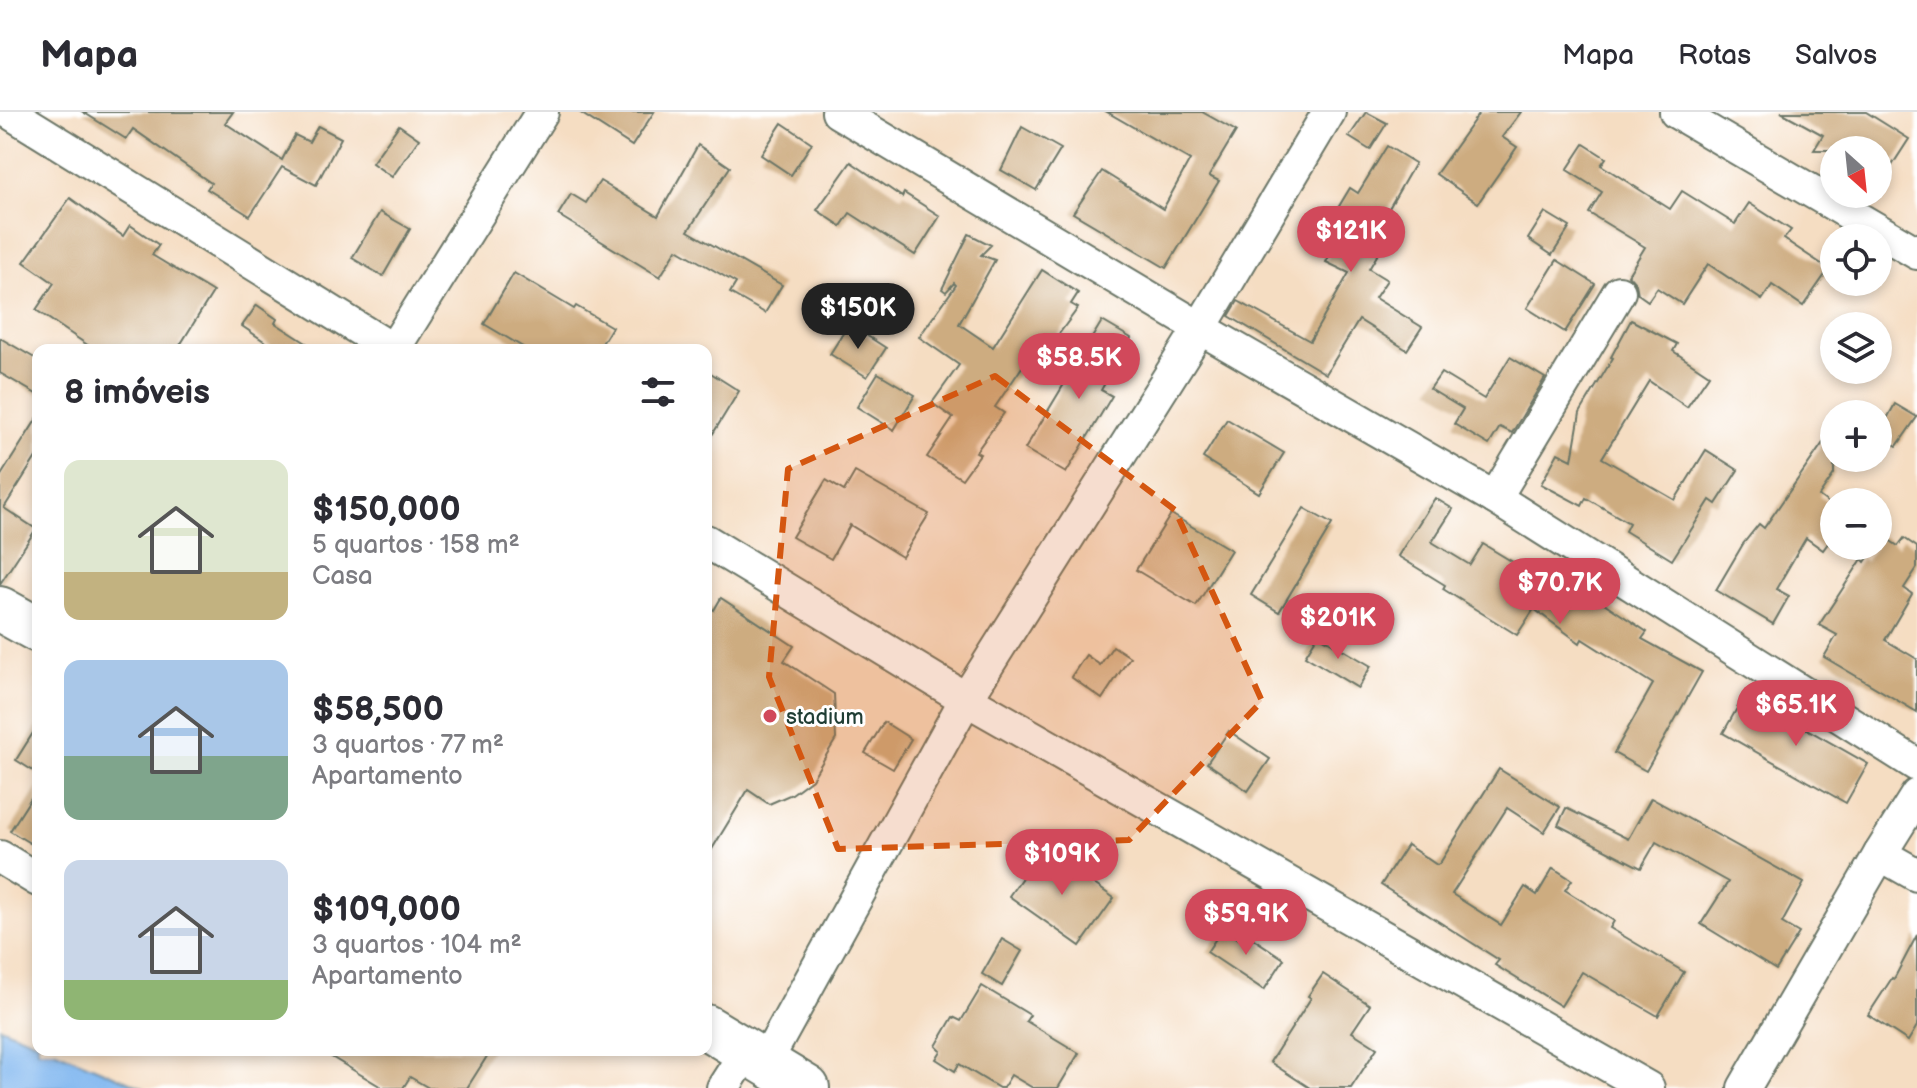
<!DOCTYPE html>
<html lang="pt">
<meta charset="utf-8">
<style>
body{margin:0;font-family:"Balsamiq Sans",sans-serif;background:#f7f7f7;color:#2b2b33;height:100vh;display:flex;flex-direction:column;font-size:30px;white-space:nowrap}
*{box-sizing:border-box;margin:0}
p{font-size:26px;color:#7c7c81}
.icon{flex:none;width:44px;height:44px;fill:none;stroke:currentColor;stroke-width:2;stroke-linecap:round;stroke-linejoin:round}
.map{position:relative;flex:1;overflow:hidden}
.side{position:absolute;left:32px;top:232px;width:680px;height:712px;display:flex;flex-direction:column;background:#fff;border-radius:16px;box-shadow:0 4px 12px #0003}
.side>*{flex:none}
.needle{width:52px;rotate:153deg}
.controls{position:absolute;left:1820px;top:24px;display:grid;gap:16px}
.controls a{display:grid;place-items:center;width:72px;height:72px;border-radius:50%;background:#fff;box-shadow:0 4px 12px #0003;font-size:40px}
.price{position:absolute;translate:-50% -68px;padding:0 18px;border-radius:28px;background:#d1495b;color:#fff;font-size:26px;line-height:52px;filter:drop-shadow(0 2px 4px #0008)}
.price::after{content:'';position:absolute;left:50%;top:48px;width:24px;height:18px;margin-left:-12px;background:inherit;clip-path:polygon(0 0,100% 0,50% 100%)}
.price.active{background:#222;color:#fff}
ul{padding:0;list-style:none}
li{display:flex;align-items:center;gap:24px;height:200px;padding:0 32px}
li span{display:grid;place-items:center;flex:none;width:224px;height:160px;border-radius:16px;color:#555}
li>.icon{margin-inline-start:auto}
span .icon{width:96px;height:96px;fill:#fffc;stroke-width:1}
li b{font-size:34px}
h2{display:flex;justify-content:space-between;align-items:center;height:96px;padding:0 32px;font-size:34px}
header{display:flex;align-items:center;gap:48px;box-sizing:border-box;height:112px;padding:0 40px;background:#fff;border-bottom:2px solid #e1e1e2}
header strong{font-size:38px}
nav{display:flex;gap:44px;margin-inline-start:auto;font-size:28px}
.map>svg:first-child{display:block}
.water{fill:#7fb6ef;stroke:#4f7a92;stroke-width:2}
.building{fill:#cdac80}
.lines{fill:none;stroke-linecap:round;stroke-linejoin:round}
.minor-casing{stroke:#6a7566;stroke-width:36}
.highway-casing{stroke:#6a7566;stroke-width:48}
.minor{stroke:#fff;stroke-width:32}
.highway{stroke:#fff;stroke-width:44}
.marked{fill:#d45610;fill-opacity:0.2;stroke:#d45610;stroke-width:6;stroke-dasharray:16 10;stroke-linejoin:round}
.poi-dot{fill:#d1495b;stroke:#fff;stroke-width:3}
.labels{text-anchor:middle;stroke-width:6;stroke-linejoin:round;paint-order:stroke}
.poi-label{font-size:22px;fill:#1f3d34;stroke:#fff;text-anchor:start}
</style>
<header>
<strong>Mapa</strong>
<nav><a>Mapa</a><a>Rotas</a><a>Salvos</a></nav>
</header>
<div class="map">
<svg width="1917" height="976" viewBox="0 0 1917 976">
<rect width="100%" height="100%" fill="#fff"/>
<filter id="ink" filterUnits="userSpaceOnUse"><feTurbulence type="fractalNoise" baseFrequency=".0125" numOctaves="2"/><feDisplacementMap in="SourceGraphic" scale="16" xChannelSelector="R" yChannelSelector="G"/><feConvolveMatrix kernelMatrix="1 2 1 2 8 2 1 2 1" color-interpolation-filters="sRGB"/></filter>
<filter id="wash" filterUnits="userSpaceOnUse"><feTurbulence type="fractalNoise" baseFrequency=".006" numOctaves="4" result="noise"/><feDisplacementMap in="SourceGraphic" scale="32" xChannelSelector="R" yChannelSelector="G"/><feGaussianBlur stdDeviation="1.8" result="paint"/><feColorMatrix in="noise" values="0 0 0 0 0 0 0 0 0 0 0 0 0 0 0 0 0 1.4 0 .05"/><feComposite in="paint" operator="in"/></filter>
<g filter="url(#wash)">
<rect width="100%" height="100%" fill="#f5ddc2"/>
<polygon class="water" points="0,915 38,931 38,938 54,938 144,976 0,976"/>
<g id="blocks">
<g class="building">
<polygon points="83,0 233,0 225,11 282,48 295,23 309,30 318,14 341,26 316,73 282,55 250,104 207,77 211,71 133,17 126,27"/>
<polygon points="579,0 654,0 632,34"/>
<polygon points="1107,0 1202,0 1236,19 1209,64 1219,69 1166,156 1073,101 1102,59 1163,97 1190,48"/>
<polygon points="1366,0 1387,11 1370,38 1349,25"/>
<polygon points="1480,0 1521,0 1502,25 1517,35 1478,91 1436,62"/>
<polygon points="1781,0 1866,0 1909,27 1878,75 1878,38 1814,38 1823,23"/>
<polygon points="782,11 812,31 791,63 761,43"/>
<polygon points="399,13 419,27 392,65 372,51"/>
<polygon points="1022,15 1061,37 1036,78 1001,58"/>
<polygon points="1584,32 1606,46 1601,53 1670,97 1682,79 1735,112 1749,91 1791,118 1784,127 1829,157 1803,194 1772,173 1762,188 1708,152 1682,192 1657,176 1648,189 1638,182 1636,172 1628,163 1645,135 1589,101 1602,80 1567,58"/>
<polygon points="698,33 730,55 688,119 782,173 765,201 730,181 736,171 677,137 660,165 558,103 571,82 586,91 600,69 658,104"/>
<polygon points="1387,34 1415,51 1388,98 1400,105 1369,157 1387,168 1375,186 1422,215 1407,238 1359,208 1326,262 1229,204 1238,189 1310,229 1349,161 1326,150 1345,114 1332,106 1350,76 1358,81"/>
<polygon points="851,50 902,85 904,81 940,104 915,143 850,101 841,114 817,98"/>
<polygon points="70,86 123,124 130,113 159,133 152,143 213,180 177,238 95,238 36,198 54,171 24,150"/>
<polygon points="380,100 410,117 383,164 352,146"/>
<polygon points="1545,100 1570,115 1552,143 1528,127"/>
<polygon points="969,122 991,133 981,143 995,148 959,212 993,235 1042,158 1078,181 1071,192 1078,196 1053,230 1043,224 995,295 1004,301 976,340 980,342 962,367 927,345 953,306 932,291 959,253 919,225 956,173 954,171 946,180 942,177"/>
<polygon points="1557,148 1595,172 1565,220 1527,196"/>
<polygon points="514,161 574,197 576,194 612,215 598,238 528,238 484,212"/>
<polygon points="863,177 883,189 869,213 849,202"/>
<polygon points="257,193 277,207 275,211 317,238 277,238 242,214"/>
<polygon points="1631,208 1677,232 1673,239 1709,263 1687,295 1649,269 1602,346 1675,388 1706,338 1738,358 1716,392 1710,388 1672,448 1625,419 1629,411 1586,386 1582,394 1541,372 1558,341 1572,348 1580,301 1613,246 1611,245"/>
<polygon points="1102,209 1131,226 1101,278 1112,284 1066,361 1025,337"/>
<polygon points="849,212 886,236 867,265 830,242"/>
<polygon points="0,226 38,248 38,283 0,261"/>
<polygon points="1510,245 1545,266 1512,321 1500,315 1489,333 1454,312 1463,297 1430,277 1441,261 1484,287"/>
<polygon points="706,258 739,279 706,333"/>
<polygon points="878,261 915,283 894,318 857,295"/>
<polygon points="1895,292 1917,305 1897,334 1878,323"/>
<polygon points="38,305 38,342 4,396 36,417 0,472 0,365"/>
<polygon points="1227,307 1284,341 1259,381 1203,346"/>
<polygon points="1834,315 1834,362 1819,384 1834,395 1834,423 1823,438 1806,426 1776,477 1789,484 1773,512 1716,478 1743,432 1759,412 1764,416"/>
<polygon points="855,360 929,402 902,445 850,413 831,447 792,425 826,368 844,379"/>
<polygon points="1435,386 1453,397 1432,430 1470,453 1483,432 1569,484 1577,473 1647,520 1642,527 1702,560 1646,659 1614,641 1653,572 1582,527 1580,531 1534,497 1517,523 1443,477 1445,473 1398,444"/>
<polygon points="1304,396 1332,412 1279,500 1251,483"/>
<polygon points="1171,402 1231,438 1196,494 1136,458"/>
<polygon points="1883,424 1898,434 1904,426 1917,435 1917,456 1904,476 1912,482 1885,528 1917,547 1917,600 1824,545 1837,523 1819,513 1862,447 1865,450"/>
<polygon points="721,486 794,534 784,549 834,582 836,627 812,667 792,682 769,692 748,678 706,747 706,493 714,498"/>
<polygon points="1318,523 1371,554 1358,576 1305,544"/>
<polygon points="1113,534 1130,545 1102,587 1071,565 1086,543 1100,553"/>
<polygon points="1745,582 1868,652 1846,691 1723,621"/>
<polygon points="884,610 911,627 893,657 865,641"/>
<polygon points="38,613 38,662 16,648"/>
<polygon points="1229,619 1270,647 1248,679 1207,651"/>
<polygon points="1499,657 1560,695 1544,720 1507,696 1452,782 1501,813 1525,775 1537,783 1553,756 1572,768 1565,778 1614,809 1610,816 1684,860 1658,904 1582,860 1561,894 1495,853 1499,848 1381,773 1407,733 1437,753 1440,751"/>
<polygon points="38,675 38,736 10,719"/>
<polygon points="1651,686 1804,771 1782,811 1799,821 1776,858 1701,812 1728,770 1656,730 1641,756 1558,713 1566,696 1628,727"/>
<polygon points="1043,736 1114,786 1080,834 1009,784"/>
<polygon points="1223,816 1239,827 1243,820 1284,847 1264,878 1207,840"/>
<polygon points="1917,823 1917,914 1908,929 1868,903 1892,866 1894,867"/>
<polygon points="1002,827 1022,839 1002,874 982,862"/>
<polygon points="1323,862 1370,893 1352,920 1377,936 1351,976 1310,976 1270,950 1311,886 1308,884"/>
<polygon points="982,874 1030,903 1026,909 1079,941 1058,976 1033,976 1011,963 1003,976 999,976 959,952 955,959 936,947 941,939 936,934 953,905 961,909"/>
<polygon points="320,938 491,938 467,976 429,976 410,965 403,976 383,976"/>
</g>
</g>
</g>
<g filter="url(#ink)">
<use href="#blocks" fill-opacity="0" stroke="#6a7566" stroke-width="2"/>
<g class="lines">
<defs>
<g id="minor">
<polyline points="9,0 393,238"/>
<polyline points="838,0 1200,216 1495,386 1917,653"/>
<polyline points="1676,0 1917,141"/>
<polyline points="393,238 542,0"/>
<polyline points="1495,386 1619,180"/>
<polyline points="706,429 966,587 1648,976"/>
<polyline points="1880,742 1917,763"/>
<polyline points="0,745 38,768"/>
<polyline points="765,951 966,587 1200,216 1329,0"/>
<polyline points="723,976 746,940"/>
<polyline points="1744,976 1880,742 1917,683"/>
</g>
<g id="highway">
<polyline points="0,497 38,518"/>
<polyline points="706,915 807,976"/>
</g>
</defs>
<use href="#minor" class="minor-casing"/>
<use href="#highway" class="highway-casing"/>
<use href="#minor" class="minor"/>
<use href="#highway" class="highway"/>
</g>
</g>
<path class="marked" d="M 995,264 L 1175,398 L 1262,589 L 1129,728 L 838,737 L 769,565 L 788,357 Z"/>
<circle class="poi-dot" cx="770" cy="604" r="8"/>
<g class="labels">
<g class="poi-label">
<text x="786" y="612">stadium</text>
</g>
</g>
</svg>
<div class="controls">
<a><svg class="needle" viewBox="-14 -14 28 28"><path d="M0-13l5 13h-10z" fill="#e53935"/><path d="M0 13l5-13h-10z" fill="#7c7c81"/></svg></a>
<a><svg class="icon" aria-label="locate" viewBox="0 0 24 24"><circle cx="12" cy="12" r="6"/><path d="M12 2v4M12 18v4M2 12h4M18 12h4"/></svg></a>
<a><svg class="icon" aria-label="layers" viewBox="0 0 24 24"><path d="M12 4l9 5-9 5-9-5zM3 14l9 5 9-5"/></svg></a>
<a>+</a>
<a>−</a>
</div>
<b class="price" style="left:1351px;top:162px">$121K</b>
<b class="price active" style="left:858px;top:239px">$150K</b>
<b class="price" style="left:1079px;top:289px">$58.5K</b>
<b class="price" style="left:1560px;top:514px">$70.7K</b>
<b class="price" style="left:1338px;top:549px">$201K</b>
<b class="price" style="left:1796px;top:636px">$65.1K</b>
<b class="price" style="left:1062px;top:785px">$109K</b>
<b class="price" style="left:1246px;top:845px">$59.9K</b>
<section class="side">
<h2>8 imóveis<svg class="icon" aria-label="filters" viewBox="0 0 24 24"><path d="M4 7h16M4 17h16"/><circle cx="9" cy="7" r="2"/><circle cx="15" cy="17" r="2"/></svg></h2>
<ul>
<li><span style="background:linear-gradient(#dfe7d0 70%,#c2b280 0)"><svg class="icon" aria-label="home" viewBox="0 0 24 24"><path d="M3 11l9-7 9 7M6 9v11h12V9"/></svg></span><div><b>$150,000</b><p>5 quartos · 158 m²</p><p>Casa</p></div></li>
<li><span style="background:linear-gradient(#a9c7e8 60%,#7fa58c 0)"><svg class="icon" aria-label="home" viewBox="0 0 24 24"><path d="M3 11l9-7 9 7M6 9v11h12V9"/></svg></span><div><b>$58,500</b><p>3 quartos · 77 m²</p><p>Apartamento</p></div></li>
<li><span style="background:linear-gradient(#c9d6e8 75%,#8fb573 0)"><svg class="icon" aria-label="home" viewBox="0 0 24 24"><path d="M3 11l9-7 9 7M6 9v11h12V9"/></svg></span><div><b>$109,000</b><p>3 quartos · 104 m²</p><p>Apartamento</p></div></li>
</ul>
</section>
</div>
